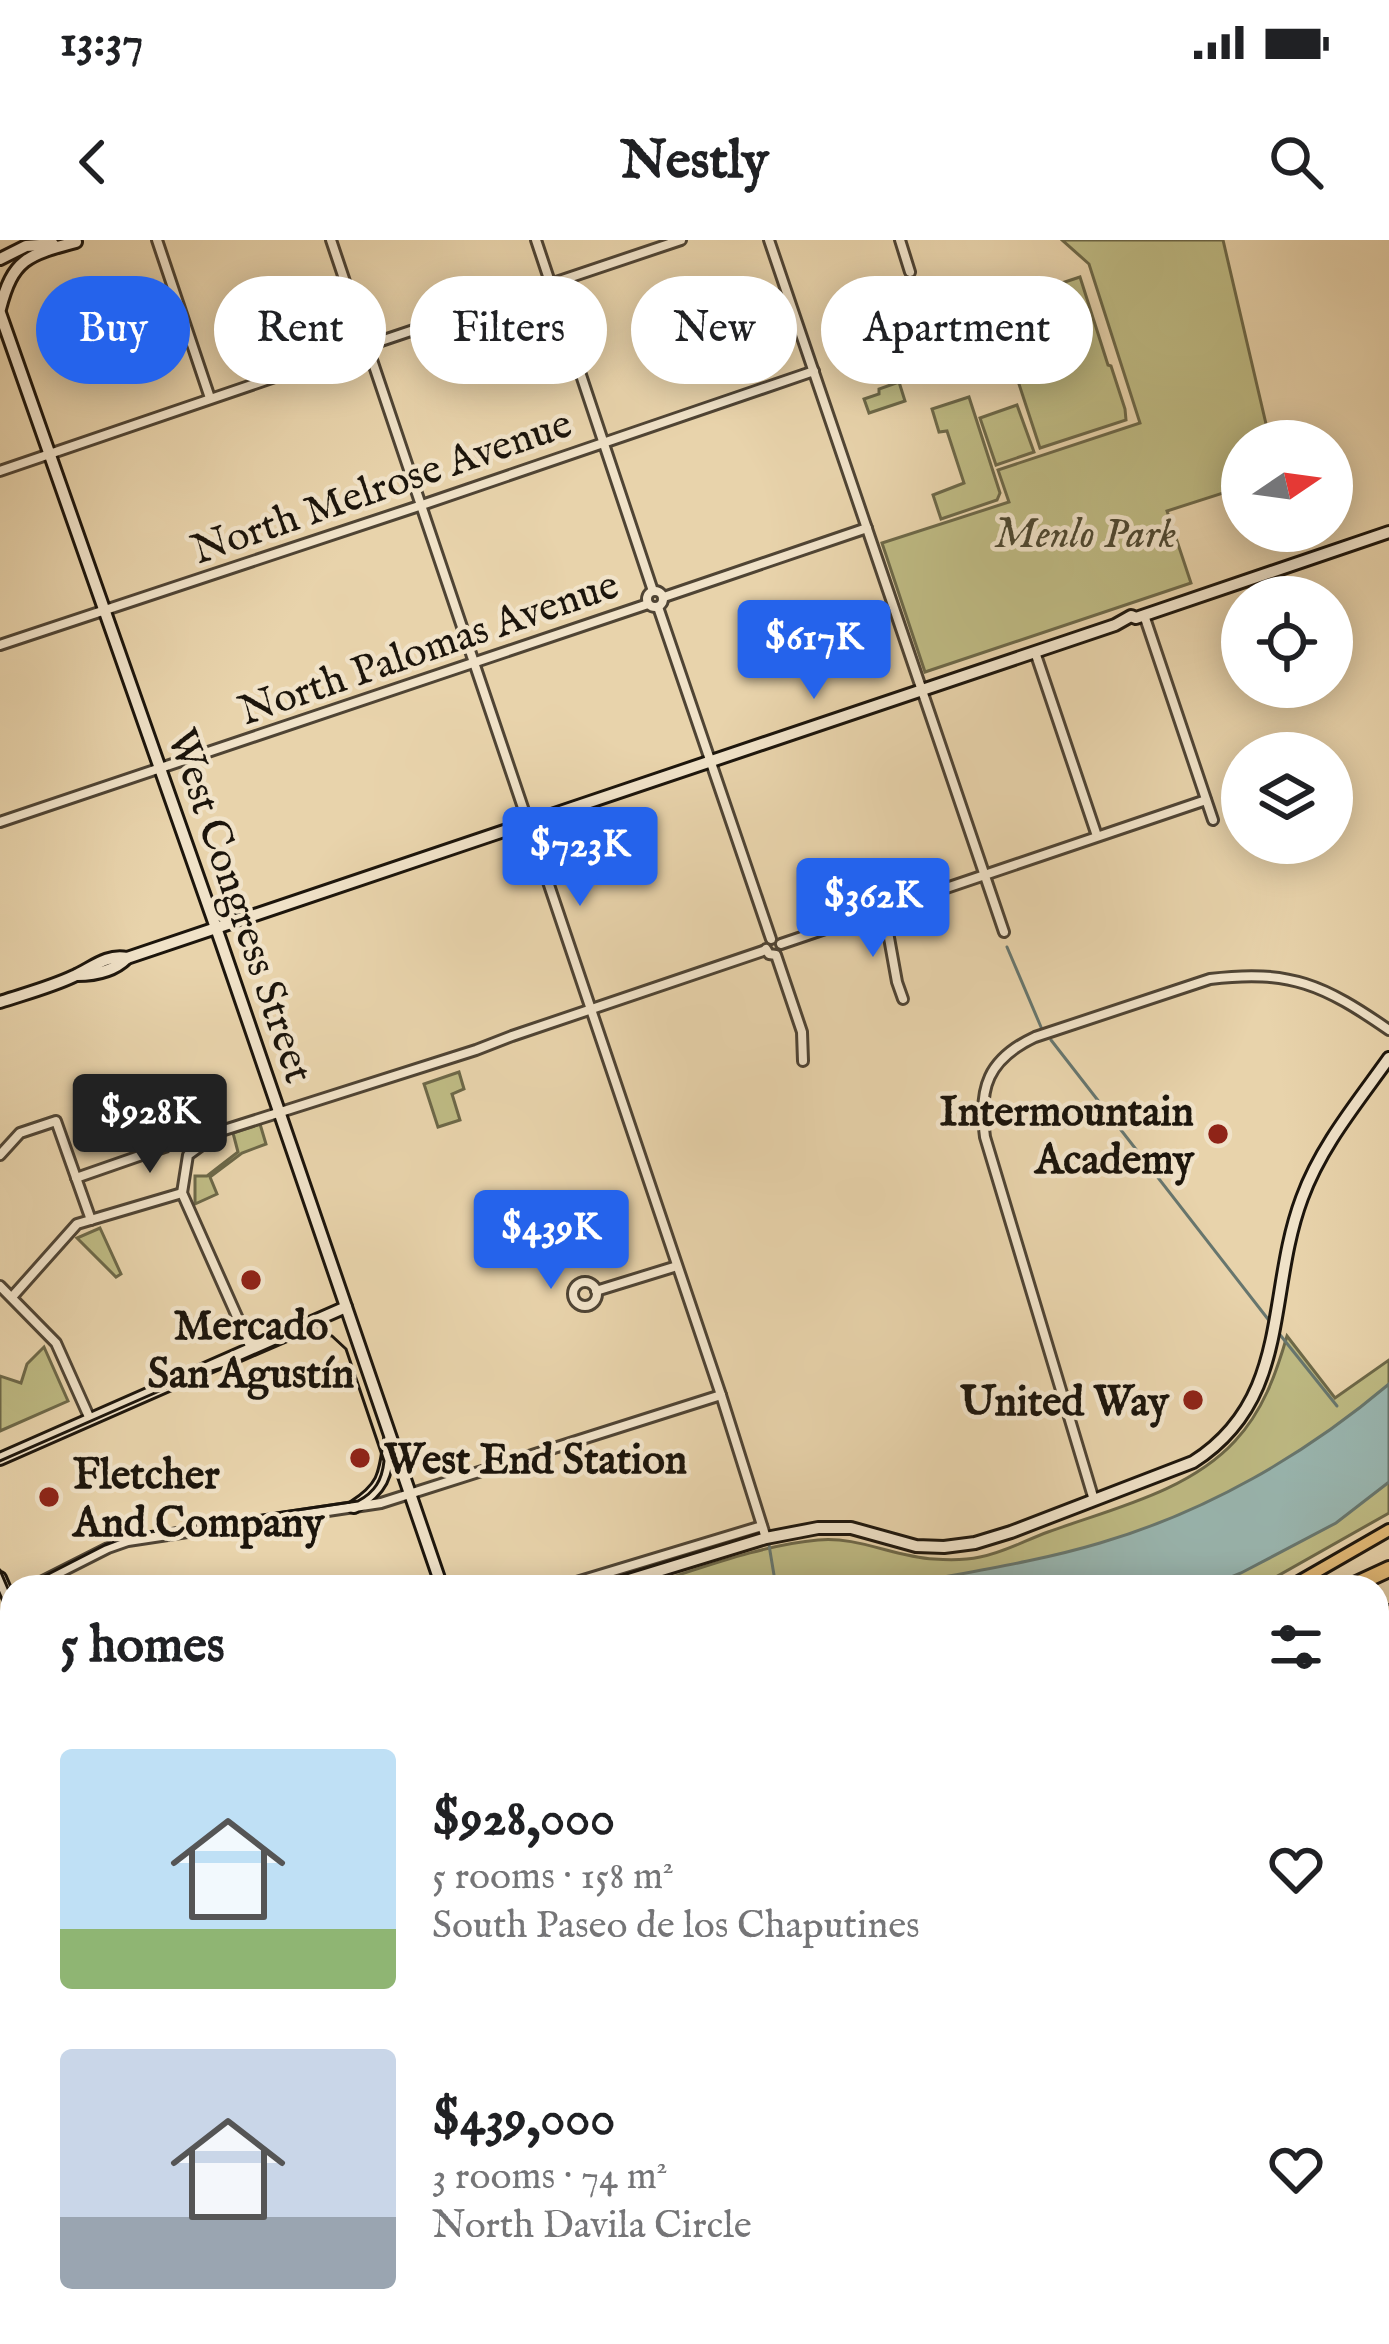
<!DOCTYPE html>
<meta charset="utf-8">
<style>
body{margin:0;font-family:"IM FELL English",serif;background:#f6f6f6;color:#202124;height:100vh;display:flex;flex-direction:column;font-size:45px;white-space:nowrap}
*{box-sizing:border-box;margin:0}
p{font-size:39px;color:#757577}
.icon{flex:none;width:66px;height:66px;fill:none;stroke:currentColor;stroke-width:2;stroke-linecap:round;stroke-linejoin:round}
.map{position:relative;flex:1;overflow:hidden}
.panel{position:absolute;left:0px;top:1335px;width:1389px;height:771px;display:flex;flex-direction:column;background:#fff;border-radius:36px 36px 0 0;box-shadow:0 6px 30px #0003}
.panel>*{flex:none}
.guide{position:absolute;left:36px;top:36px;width:1317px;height:108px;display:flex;gap:24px}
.needle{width:78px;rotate:77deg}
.controls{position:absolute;left:1221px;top:180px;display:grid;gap:24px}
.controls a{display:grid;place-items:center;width:132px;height:132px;border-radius:50%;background:#fff;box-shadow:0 6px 30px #0003;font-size:60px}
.price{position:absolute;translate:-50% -102px;padding:0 27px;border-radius:12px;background:#2563eb;color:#fff;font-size:39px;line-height:78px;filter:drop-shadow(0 3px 6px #0008)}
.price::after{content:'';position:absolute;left:50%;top:72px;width:36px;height:27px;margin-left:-18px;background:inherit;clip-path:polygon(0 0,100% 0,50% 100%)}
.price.on{background:#222;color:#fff}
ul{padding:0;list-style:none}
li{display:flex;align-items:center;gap:36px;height:300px;padding:0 60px}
li span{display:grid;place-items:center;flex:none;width:336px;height:240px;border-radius:12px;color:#555}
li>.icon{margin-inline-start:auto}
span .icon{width:144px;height:144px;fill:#fffc;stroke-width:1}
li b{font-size:51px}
h2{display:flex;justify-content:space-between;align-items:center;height:144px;padding:0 60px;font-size:51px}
.chip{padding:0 42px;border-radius:54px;background:#fff;box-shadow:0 6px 30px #0003;font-size:42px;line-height:108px}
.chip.on{background:#2563eb;color:#fff}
.status{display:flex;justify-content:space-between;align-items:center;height:84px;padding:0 60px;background:#fff;direction:ltr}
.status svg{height:33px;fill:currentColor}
header{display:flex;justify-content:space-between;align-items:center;height:156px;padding:0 60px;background:#fff;font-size:54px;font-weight:800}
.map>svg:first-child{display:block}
.green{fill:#beba83;stroke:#6d6848;stroke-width:3}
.water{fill:#99b6b0;stroke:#67766e;stroke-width:3}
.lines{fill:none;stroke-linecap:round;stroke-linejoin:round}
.stream{stroke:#67766e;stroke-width:3}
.street-casing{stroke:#4f4434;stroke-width:14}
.secondary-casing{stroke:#1c150c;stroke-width:16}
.primary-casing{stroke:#1c150c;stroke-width:16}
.highway-casing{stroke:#1c150c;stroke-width:20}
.street{stroke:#f0e2c8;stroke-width:8}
.secondary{stroke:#f0e2c8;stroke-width:10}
.primary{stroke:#e4ba76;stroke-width:10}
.highway{stroke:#e4ba76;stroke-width:14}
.tram{stroke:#1c150c;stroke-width:3}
.poi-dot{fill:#8f2418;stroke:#f0e2c8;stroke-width:4.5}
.labels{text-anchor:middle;stroke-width:9;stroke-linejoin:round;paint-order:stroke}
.street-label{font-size:42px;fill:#1c150c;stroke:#f0e2c8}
.park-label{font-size:42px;font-style:italic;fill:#4d4730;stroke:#f0e2c8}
.poi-label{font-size:42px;font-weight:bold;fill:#1c150c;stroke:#f0e2c8;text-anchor:end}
</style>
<div class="status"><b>13:37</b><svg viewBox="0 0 49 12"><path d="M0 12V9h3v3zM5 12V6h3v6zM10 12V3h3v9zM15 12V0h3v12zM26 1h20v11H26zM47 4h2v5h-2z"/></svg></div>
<header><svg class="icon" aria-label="back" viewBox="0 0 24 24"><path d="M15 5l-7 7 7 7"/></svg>Nestly<svg class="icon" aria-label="search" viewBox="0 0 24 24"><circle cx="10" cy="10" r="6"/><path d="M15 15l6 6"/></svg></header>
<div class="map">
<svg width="1389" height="2104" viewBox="0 0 1389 2104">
<rect width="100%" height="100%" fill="#e8d3ab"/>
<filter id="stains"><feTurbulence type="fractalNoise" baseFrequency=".00167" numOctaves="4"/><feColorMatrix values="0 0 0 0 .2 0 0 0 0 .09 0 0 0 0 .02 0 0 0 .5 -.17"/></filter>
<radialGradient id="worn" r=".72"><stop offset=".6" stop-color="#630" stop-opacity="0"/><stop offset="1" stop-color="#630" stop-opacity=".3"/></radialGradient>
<g class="green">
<polygon points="1062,0 1223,0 1270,201 1242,201 1242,247 1167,271 1191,343 925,432 882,303 1009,262 998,230 1140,183 1089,24"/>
<polygon points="1080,37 1108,125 1111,126 1125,169 1126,180 1040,208 994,68 995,65"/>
<polygon points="899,142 905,161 869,173 864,159 879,154 879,149"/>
<polygon points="969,157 1000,253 997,260 941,279 933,255 964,243 947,191 939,192 932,169"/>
<polygon points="1017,165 1034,212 996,225 980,178"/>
<polygon points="459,832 464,849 452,854 460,880 438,887 424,844"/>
<polygon points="260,884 266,904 242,913 210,937 217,954 195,964 195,936 207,936 238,912 233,893"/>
<polygon points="100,988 121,1034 116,1037 77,998"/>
<path d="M 1287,1096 L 1335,1158 L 1389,1120 L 1389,1273 L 1258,1347 L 641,1347 C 697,1330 760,1305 818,1300 C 858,1296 894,1317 934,1319 C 948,1320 966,1320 980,1317 C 1003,1313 1026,1300 1048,1292 C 1111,1269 1188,1252 1235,1201 C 1263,1171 1276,1134 1287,1096 Z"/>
<polygon points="44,1107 68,1161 0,1191 0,1136 21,1143 27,1124"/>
<polygon points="1389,1426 1389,1478 1377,1473 1377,1432"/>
</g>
<g class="water">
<path d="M 1389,1144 L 1389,1242 L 1336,1283 L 1241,1333 L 1207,1347 L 892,1347 C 961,1333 1033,1323 1100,1303 C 1206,1272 1305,1215 1389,1144 Z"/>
<polygon points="12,1527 12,1606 0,1608 0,1529"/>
</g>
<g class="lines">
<g class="stream">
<polyline points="1007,707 1041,787"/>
<polyline points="1051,800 1271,1083"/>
<polyline points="1277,1091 1337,1166"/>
<polyline points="769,1305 776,1347"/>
</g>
<defs>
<g id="street">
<polyline points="157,0 210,158"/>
<polyline points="331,0 364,98"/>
<polyline points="536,0 653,351"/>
<polyline points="769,0 1004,692"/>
<polyline points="900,0 910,32"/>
<circle cx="367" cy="106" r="8"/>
<polyline points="375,103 681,0"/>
<polyline points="370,114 721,1155 766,1298"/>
<polyline points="0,231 360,108"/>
<circle cx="655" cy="359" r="8"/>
<polyline points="664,357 867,288"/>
<polyline points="658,367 771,699"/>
<polyline points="1144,375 1213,580"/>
<polyline points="0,405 422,265 814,131"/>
<polyline points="1035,412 1097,596"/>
<polyline points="0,582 648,364"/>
<polyline points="884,670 897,742 903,759"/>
<polyline points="781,704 1206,560"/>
<polyline points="766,709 769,714 776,715 802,792 803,821"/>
<polyline points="0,915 20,893 56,881 91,980"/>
<polyline points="76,938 165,907 191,886 202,883 221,891"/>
<circle cx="585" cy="1054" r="12"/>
<polyline points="0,1046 56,1103 90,1179"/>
<polyline points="596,1051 677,1026"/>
<polyline points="12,1057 77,984 182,953"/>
<polyline points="251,1108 182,953 188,915 221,891 476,810 512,796 766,710"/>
<path d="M 1094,1260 L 985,897 C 978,848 988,819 1035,797 L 1210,739 C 1290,729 1324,745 1389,790"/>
<polyline points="31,1347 108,1308 128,1301 381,1263 721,1155"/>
<polyline points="560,1347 762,1286"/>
<polyline points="1377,2008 1389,2029"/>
<polyline points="1377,2055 1389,2049"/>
<polyline points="1377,2070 1389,2064"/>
<polyline points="0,2072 12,2069"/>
<polyline points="916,2094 924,2104"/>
<polyline points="1106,2094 1111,2104"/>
<polyline points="1291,2104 1312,2094"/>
</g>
<g id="secondary">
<polyline points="0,19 26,6 53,4"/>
<path d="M 0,69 C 13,19 27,15 76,2"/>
<polyline points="0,73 221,702 442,1347"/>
<path d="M 77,735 C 96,735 114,731 127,718 L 1115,385 L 1131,376 L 1136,378 L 1389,292"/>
<path d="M 0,762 C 24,754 51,747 74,736 C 92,728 106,714 127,718"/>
<polyline points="0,1219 346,1067"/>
<path d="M 354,1267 C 385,1247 385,1235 390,1200"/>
<polyline points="0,1338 12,1366"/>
<path d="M 606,1347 L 766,1298 L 818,1288 L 851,1288 L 916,1306 L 944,1307 L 975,1303 L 1011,1292 L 1193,1222 C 1292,1159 1266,1054 1302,958 C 1321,906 1357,863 1389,818"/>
<polyline points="12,1636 1,1730 12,1794"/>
<polyline points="0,1845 12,1842"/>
<polyline points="1377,1860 1389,1854"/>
<polyline points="0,1996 12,1993"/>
<polyline points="100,2094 108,2104"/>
<polyline points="125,2094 135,2104"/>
<polyline points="939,2104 953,2094"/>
</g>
<g id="primary">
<polyline points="1290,1347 1389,1290"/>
<polyline points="1377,1418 1389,1411"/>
<polyline points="715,2094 719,2104"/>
<polyline points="738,2094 742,2104"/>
</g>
<g id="highway">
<polyline points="1350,1347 1389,1329"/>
<polyline points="1377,1379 1389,1373"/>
<polyline points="1377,1392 1389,1385"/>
<polyline points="0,1869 12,1865"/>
<polyline points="0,1897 12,1894"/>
<polyline points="0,1930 12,1927"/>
<polyline points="0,1966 12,1963"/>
</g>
</defs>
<use href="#street" class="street-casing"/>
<use href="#secondary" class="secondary-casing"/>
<use href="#primary" class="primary-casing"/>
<use href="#highway" class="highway-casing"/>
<use href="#street" class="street"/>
<use href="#secondary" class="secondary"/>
<use href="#primary" class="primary"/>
<use href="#highway" class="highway"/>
<g class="tram">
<path d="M 0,1221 L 189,1138 L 235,1124 L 309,1092 L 332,1096 L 346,1109 L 384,1221 C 382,1240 375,1252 358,1261 L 134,1294 L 105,1305 L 23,1347"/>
<polyline points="0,1330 12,1358"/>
<polyline points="12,1649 5,1701 12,1761"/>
<polyline points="3,1665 12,1618"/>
<polyline points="1,1745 12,1796"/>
<polyline points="96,2094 104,2104"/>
<polyline points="124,2094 134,2104"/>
</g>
</g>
<g class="poi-dot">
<circle cx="1218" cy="894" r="12"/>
<circle cx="251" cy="1040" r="12"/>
<circle cx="1193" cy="1160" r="12"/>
<circle cx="360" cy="1218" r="12"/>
<circle cx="49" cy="1257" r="12"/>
</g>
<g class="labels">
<g class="street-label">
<text transform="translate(381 245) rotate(-19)" y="15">North Melrose Avenue</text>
<text transform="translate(428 406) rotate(-19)" y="15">North Palomas Avenue</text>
<text transform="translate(242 665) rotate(71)" y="15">West Congress Street</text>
</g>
<g class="park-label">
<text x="1085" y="307">Menlo Park</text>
</g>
<g class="poi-label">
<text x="1194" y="885">Intermountain<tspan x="1194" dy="48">Academy</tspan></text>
<text x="251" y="1099" text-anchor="middle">Mercado<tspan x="251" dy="48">San Agustín</tspan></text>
<text x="1169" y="1175">United Way</text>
<text x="384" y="1233" text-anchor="start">West End Station</text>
<text x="73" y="1248" text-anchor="start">Fletcher<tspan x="73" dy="48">And Company</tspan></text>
</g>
</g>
<rect width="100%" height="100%" filter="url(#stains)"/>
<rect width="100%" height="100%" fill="url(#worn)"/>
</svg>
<div class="controls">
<a><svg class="needle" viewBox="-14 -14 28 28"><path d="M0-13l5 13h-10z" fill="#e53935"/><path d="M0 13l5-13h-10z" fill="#757577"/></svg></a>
<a><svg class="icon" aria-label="locate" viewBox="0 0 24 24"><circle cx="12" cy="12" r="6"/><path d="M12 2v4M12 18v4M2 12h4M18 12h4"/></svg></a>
<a><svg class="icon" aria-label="layers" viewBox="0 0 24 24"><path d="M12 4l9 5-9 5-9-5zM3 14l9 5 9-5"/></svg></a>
</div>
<b class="price" style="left:814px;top:462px">$617K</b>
<b class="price" style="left:580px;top:669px">$723K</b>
<b class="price" style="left:873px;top:720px">$362K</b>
<b class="price on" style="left:150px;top:936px">$928K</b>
<b class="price" style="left:551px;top:1052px">$439K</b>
<div class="guide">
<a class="chip on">Buy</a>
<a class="chip">Rent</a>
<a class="chip">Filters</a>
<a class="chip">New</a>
<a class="chip">Apartment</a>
</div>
<section class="panel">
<h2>5 homes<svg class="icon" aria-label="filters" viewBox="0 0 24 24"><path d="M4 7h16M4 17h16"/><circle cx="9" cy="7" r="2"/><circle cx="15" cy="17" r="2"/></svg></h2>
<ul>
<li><span style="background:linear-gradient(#bfe0f5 75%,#8fb573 0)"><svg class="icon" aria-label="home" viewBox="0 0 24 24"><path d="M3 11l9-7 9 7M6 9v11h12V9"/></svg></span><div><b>$928,000</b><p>5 rooms · 158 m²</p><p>South Paseo de los Chaputines</p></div><svg class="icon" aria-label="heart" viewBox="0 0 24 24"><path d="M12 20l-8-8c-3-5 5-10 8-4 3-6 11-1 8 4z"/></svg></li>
<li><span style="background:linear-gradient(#c9d6e8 70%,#9aa5b1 0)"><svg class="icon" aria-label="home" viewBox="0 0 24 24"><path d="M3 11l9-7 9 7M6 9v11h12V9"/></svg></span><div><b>$439,000</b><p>3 rooms · 74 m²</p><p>North Davila Circle</p></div><svg class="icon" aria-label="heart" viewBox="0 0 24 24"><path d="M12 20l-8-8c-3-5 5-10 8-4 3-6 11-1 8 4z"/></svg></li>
</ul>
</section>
</div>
